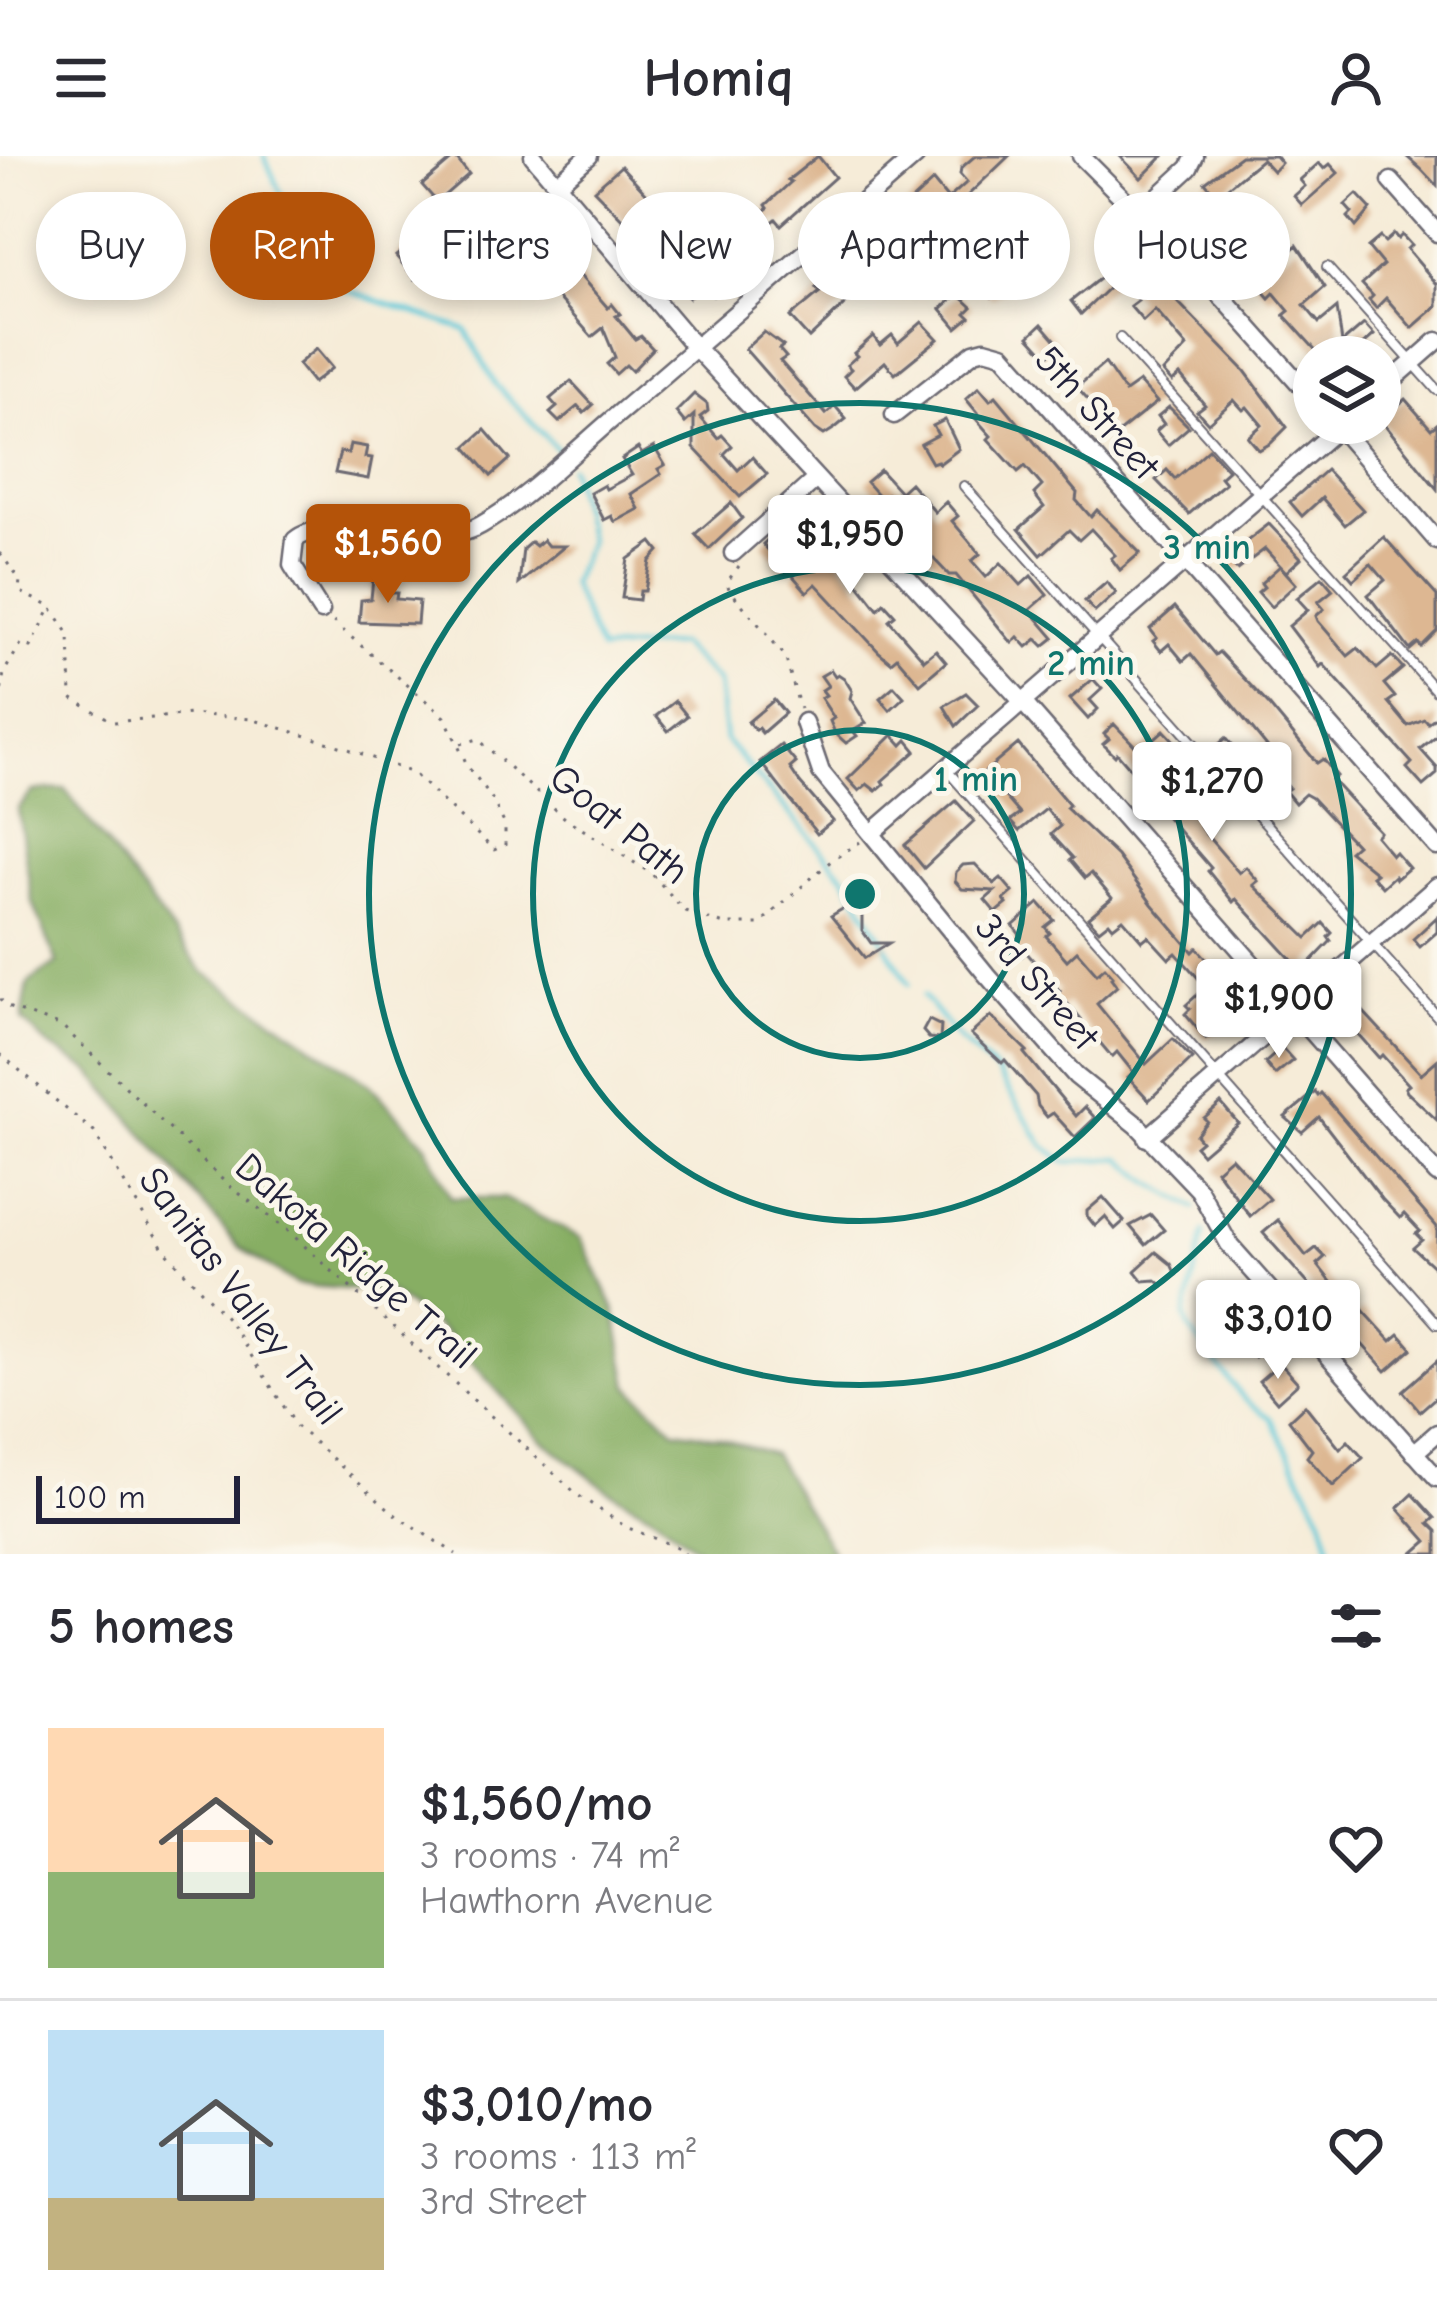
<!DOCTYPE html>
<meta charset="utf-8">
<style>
body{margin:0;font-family:"Comic Neue",sans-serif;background:#f2f2f3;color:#2b2b33;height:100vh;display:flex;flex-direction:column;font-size:45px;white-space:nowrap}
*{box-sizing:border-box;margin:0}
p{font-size:39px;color:#7c7c81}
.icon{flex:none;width:66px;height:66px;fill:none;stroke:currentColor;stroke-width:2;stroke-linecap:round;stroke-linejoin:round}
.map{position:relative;height:1398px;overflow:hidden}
.sheet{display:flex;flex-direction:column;background:#fff;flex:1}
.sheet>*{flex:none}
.hud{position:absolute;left:36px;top:36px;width:1365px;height:108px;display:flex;gap:24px}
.controls{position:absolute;left:1293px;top:180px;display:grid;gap:24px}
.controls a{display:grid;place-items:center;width:108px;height:108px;border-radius:50%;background:#fff;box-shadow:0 6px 18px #0003;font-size:60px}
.scale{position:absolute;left:36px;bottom:30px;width:204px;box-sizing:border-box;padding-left:12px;border:6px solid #22223b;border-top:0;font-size:33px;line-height:42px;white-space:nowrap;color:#22223b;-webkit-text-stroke:9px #fbf7ec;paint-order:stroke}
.price{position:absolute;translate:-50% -102px;padding:0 27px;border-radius:12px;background:#fff;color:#222;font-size:39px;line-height:78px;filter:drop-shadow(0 3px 6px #0008)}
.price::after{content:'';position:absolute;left:50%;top:72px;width:36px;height:27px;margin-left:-18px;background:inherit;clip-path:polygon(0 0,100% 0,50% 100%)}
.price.selected{background:#b45309;color:#fff}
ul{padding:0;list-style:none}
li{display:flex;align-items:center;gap:36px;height:300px;padding:0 48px}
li+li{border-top:3px solid #e1e1e2}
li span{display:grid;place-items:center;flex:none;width:336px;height:240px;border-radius:0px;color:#555}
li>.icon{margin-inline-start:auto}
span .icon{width:144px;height:144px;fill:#fffc;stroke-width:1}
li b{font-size:51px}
h2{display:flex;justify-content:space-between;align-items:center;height:144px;padding:0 48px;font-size:51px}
.pill{padding:0 42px;border-radius:54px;background:#fff;box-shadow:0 6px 18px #0003;font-size:42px;line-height:108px}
.pill.selected{background:#b45309;color:#fff}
header{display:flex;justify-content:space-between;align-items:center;height:156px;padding:0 48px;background:#fff;font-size:54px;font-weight:700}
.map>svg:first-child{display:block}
.forest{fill:#87ae64;stroke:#546850;stroke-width:3}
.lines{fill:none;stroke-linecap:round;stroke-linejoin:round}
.stream{stroke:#5ec9d9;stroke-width:4.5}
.building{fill:#ddb792}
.lane-casing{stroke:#6c6972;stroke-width:12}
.street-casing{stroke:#6c6972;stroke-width:21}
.path{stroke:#6c6972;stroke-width:3;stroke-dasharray:3 9;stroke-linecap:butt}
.lane{stroke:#fff;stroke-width:8}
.street{stroke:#fff;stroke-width:16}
.ring{fill:none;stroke:#0f766e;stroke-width:6}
.labels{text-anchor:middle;stroke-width:10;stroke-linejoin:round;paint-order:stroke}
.street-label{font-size:39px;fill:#22223b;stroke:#fbf7ec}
.centre{fill:#0f766e;stroke:#fbf7ec;stroke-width:6}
.ring-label{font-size:36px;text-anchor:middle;font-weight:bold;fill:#0f766e;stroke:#fbf7ec;stroke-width:10;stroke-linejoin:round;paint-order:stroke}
</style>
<header><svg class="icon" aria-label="menu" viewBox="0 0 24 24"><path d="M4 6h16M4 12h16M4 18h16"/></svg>Homiq<svg class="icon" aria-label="person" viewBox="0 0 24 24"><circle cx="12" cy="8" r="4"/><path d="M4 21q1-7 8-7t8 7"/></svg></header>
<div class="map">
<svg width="1437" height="1398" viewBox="0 0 1437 1398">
<rect width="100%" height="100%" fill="#fbf7ec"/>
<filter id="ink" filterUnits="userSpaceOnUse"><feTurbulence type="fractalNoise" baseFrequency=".00833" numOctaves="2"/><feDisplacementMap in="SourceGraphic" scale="24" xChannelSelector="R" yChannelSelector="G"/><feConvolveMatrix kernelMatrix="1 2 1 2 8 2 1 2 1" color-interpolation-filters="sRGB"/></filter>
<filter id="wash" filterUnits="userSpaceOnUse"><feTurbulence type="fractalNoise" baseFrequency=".004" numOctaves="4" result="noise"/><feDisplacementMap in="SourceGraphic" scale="48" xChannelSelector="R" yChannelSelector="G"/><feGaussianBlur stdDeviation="2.7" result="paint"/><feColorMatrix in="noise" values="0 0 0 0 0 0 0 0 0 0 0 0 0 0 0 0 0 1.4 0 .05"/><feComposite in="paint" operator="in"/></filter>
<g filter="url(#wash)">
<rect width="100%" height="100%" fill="#f6ecd8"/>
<polygon class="forest" points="65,633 202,815 369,928 426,989 451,1042 503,1042 581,1082 615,1154 629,1230 674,1274 719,1281 773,1298 834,1398 704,1398 658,1362 608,1334 542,1284 445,1177 390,1136 297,1129 239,1091 90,915 47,888 22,864 28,827 57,807 32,744 18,653 33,635"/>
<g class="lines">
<g class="stream">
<polyline points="264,0 321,126 466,174 495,228 559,295"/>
<polyline points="570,311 589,386 571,428 600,495 679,488 718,526 725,584 845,721 909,828"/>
<polyline points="923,840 959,884 996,915 1044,990 1066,1006 1121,1002 1151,1027 1195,1052"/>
<polyline points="1204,1076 1185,1161 1189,1173 1245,1244 1271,1262 1322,1361 1332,1398"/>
</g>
</g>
<g id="blocks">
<g class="building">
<polygon points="818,0 835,21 781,69 776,63 759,77 763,82 721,119 728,127 713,140 703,129 689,142 664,115 669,111 594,34 621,10 661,53 655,59 680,88 683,85 707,109 725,93 720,88 768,52 766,49 791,26 788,24"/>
<polygon points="975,0 1009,0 964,43 980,66 965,79 949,61 915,91 909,99 912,102 898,114 887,102 861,124 847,108 876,82 872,77 876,70 889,60 892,63 933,25 948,43 967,26 960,18 961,12"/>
<polygon points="1120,0 1163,0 1141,22"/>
<polygon points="1241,0 1275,0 1281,7 1273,15 1262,3 1217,40 1205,26"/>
<polygon points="1406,0 1437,0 1437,30 1421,13"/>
<polygon points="455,1 469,18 437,46 422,29"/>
<polygon points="1319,7 1324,13 1330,8 1338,17 1302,49 1294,40 1305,30 1300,24"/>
<polygon points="1357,38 1371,53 1356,71 1348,61 1352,57 1345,49"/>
<polygon points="1193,41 1251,94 1234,109 1217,89 1223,84 1207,65 1198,75 1178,57"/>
<polygon points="451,56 476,86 460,100 455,93 430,115 433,118 425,126 419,120 415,123 396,100"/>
<polygon points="531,67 534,70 538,67 556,86 559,84 575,103 569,107 608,152 612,148 620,158 616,160 635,183 641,180 653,193 632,215 626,209 616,218 607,208 615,201 603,172 592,181 529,109 534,104 517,86 522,81 519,78"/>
<polygon points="1394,78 1398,83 1402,79 1411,89 1407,93 1437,128 1437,150 1412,172 1386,142 1376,152 1369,144 1373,140 1362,128 1383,109 1368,91 1380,81 1385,86"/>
<polygon points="1297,89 1325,131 1304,149 1319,167 1337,152 1342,187 1364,168 1374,179 1360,191 1369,201 1322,201 1284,159 1289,155 1274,137 1269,142 1254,125"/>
<polygon points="1133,96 1139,103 1145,104 1178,146 1245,215 1287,271 1271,287 1259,294 1248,281 1262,269 1247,251 1243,254 1234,244 1208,267 1197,255 1205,249 1180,219 1172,226 1163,216 1187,191 1155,154 1143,165 1130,150 1138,144 1125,127 1120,130 1116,125 1081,158 1071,145"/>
<polygon points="1010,100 1025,119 992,142 979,127"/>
<polygon points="830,121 841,134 848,129 856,138 809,182 790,161 820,136 816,132"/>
<polygon points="958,138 972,151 966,157 970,161 957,172 941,153"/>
<polygon points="922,166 938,183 895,218 885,206 855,232 844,220 851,213 847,209 857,200 854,197 873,180 880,189 892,179 898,187"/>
<polygon points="1042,168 1060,189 1047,200 1029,180"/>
<polygon points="764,176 783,190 779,193 786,201 780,205 826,258 835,250 846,263 835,272 824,279 815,273 745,193"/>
<polygon points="316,193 332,212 313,227 298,208"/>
<polygon points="1105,207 1125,236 1139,226 1157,246 1118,277 1077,231"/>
<polygon points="571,225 593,249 584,257 578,250 559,266 550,257 557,251 550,243"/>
<polygon points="979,231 990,244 996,240 1077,337 1076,344 1091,361 1097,354 1140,397 1120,414 1111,402 1115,399 1091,373 1079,384 1069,374 1041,399 1019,373 1044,351 1034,338 1042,330 1025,310 1018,316 988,283 991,280 976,263 980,260 966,243"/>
<polygon points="694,238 707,248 708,255 700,261 718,282 722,279 732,290 724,298 738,314 752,301 767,318 740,341 694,292 694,259 685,267 676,256"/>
<polygon points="1405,243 1431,273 1437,268 1437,333 1381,264"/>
<polygon points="1169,251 1189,271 1168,289 1156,275 1164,268 1158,260"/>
<polygon points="945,264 959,293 939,308 937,305 932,307 921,288 938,279 933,270"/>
<polygon points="485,274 510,303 491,320 466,291"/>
<polygon points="350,288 367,291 365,301 372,302 368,323 335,317 340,296 348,297"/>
<polygon points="654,291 665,309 658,313 661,318 631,338 639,353 615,366 612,360 604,364 590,337 604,329 606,333 632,319 622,303 638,292 642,298"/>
<polygon points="1209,293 1228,314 1220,321 1225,327 1189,358 1156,324 1167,314 1175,323"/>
<polygon points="880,314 900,336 910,327 935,356 946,346 958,360 952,365 980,398 972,405 986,421 1001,407 1021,429 1031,420 1047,439 1030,454 1054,482 1044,490 1037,483 1027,491 1018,481 1012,487 956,419 949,419 914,382 920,377 887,338 881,343 866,326"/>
<polygon points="1326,314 1363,354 1345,369 1322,342 1302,360 1290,346"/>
<polygon points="731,347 742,362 709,393 695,378"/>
<polygon points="808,363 878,453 884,447 895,459 889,464 924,504 936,494 946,506 920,528 897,501 891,506 879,496 816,428 807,436 793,420 800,414 784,396 776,403 763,388 775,377 782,385"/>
<polygon points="1269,368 1301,402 1286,416 1265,393 1237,414 1225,402"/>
<polygon points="1384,381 1437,440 1437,475 1421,491 1418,487 1410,494 1368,439 1385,424 1371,408 1353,424 1346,416"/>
<polygon points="543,384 548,390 565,390 519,428 523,393 531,386 536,390"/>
<polygon points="652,386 659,395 650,405 645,435 640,435 639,444 622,442 628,403"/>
<polygon points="1280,410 1296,428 1271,451 1258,436 1264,431 1261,427"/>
<polygon points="1322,421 1333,434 1318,446 1324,453 1316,460 1318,465 1348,500 1358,492 1377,513 1392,500 1403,512 1384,528 1395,541 1388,546 1408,570 1424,563 1428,567 1437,560 1437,579 1420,593 1437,612 1437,618 1423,630 1407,612 1412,607 1323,508 1320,511 1289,470 1308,454 1297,442"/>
<polygon points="373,423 392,425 391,437 397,437 396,443 419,445 417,468 359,466 361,444 371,443"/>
<polygon points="1107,426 1116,437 1095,456 1085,445"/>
<polygon points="1175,451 1215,499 1219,496 1269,549 1317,607 1323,603 1337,620 1332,624 1380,676 1376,680 1392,699 1395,696 1409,712 1396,723 1394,720 1382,731 1372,720 1376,717 1349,695 1356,689 1312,642 1305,638 1295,647 1285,635 1289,632 1269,608 1262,614 1253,602 1267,591 1191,498 1183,505 1169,488 1161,495 1153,485 1157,482 1150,473"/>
<polygon points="831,514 835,520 838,518 844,522 852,535 850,542 866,567 853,575 857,580 846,587 835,577 830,565 834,562 821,542 826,539 822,534 828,530 821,520"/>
<polygon points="1093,523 1102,533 1090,544 1098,553 1088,563 1070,543"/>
<polygon points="894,530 904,541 890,554 880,542"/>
<polygon points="966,537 978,549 956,570 944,550"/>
<polygon points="774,544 785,557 762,577 758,572 755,574 748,566"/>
<polygon points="675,545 687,560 668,575 656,560"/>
<polygon points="1114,568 1140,595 1164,574 1175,586 1149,609 1165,627 1194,600 1205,613 1182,633 1192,644 1188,648 1203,665 1199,669 1204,676 1239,717 1246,711 1258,725 1253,729 1307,782 1323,767 1332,777 1328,781 1331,785 1302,815 1236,743 1233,746 1208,715 1211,712 1133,622 1136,619 1117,597 1115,600 1103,588 1109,583 1104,578"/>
<polygon points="893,579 902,589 907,584 916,595 882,625 884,628 876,635 867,628 859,635 848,623"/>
<polygon points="1226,582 1253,614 1240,626 1211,595"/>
<polygon points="1018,588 1069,649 1066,652 1117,700 1152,748 1193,796 1197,792 1213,810 1208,814 1252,860 1233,876 1226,867 1206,883 1185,858 1190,853 1186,849 1206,831 1176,797 1169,803 1148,780 1142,785 1123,763 1113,771 1109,766 1099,774 1088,762 1112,742 1091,717 1085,722 1070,704 1073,702 1051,678 1060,670 1046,653 1019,675 1010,665 1020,658 995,629 990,633 979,621"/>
<polygon points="781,589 796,607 790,612 800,627 833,665 817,678 760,606"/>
<polygon points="956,645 974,665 924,712 905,689"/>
<polygon points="975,708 994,728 1001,722 1013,736 1004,744 1007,748 996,757 985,744 995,735 962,733 955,725 956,716 963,709"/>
<polygon points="854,746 862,758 862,774 871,787 889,787 865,802 831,760"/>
<polygon points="1039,747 1054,764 1045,771 1050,777 1046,780 1067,804 1077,795 1097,818 1105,811 1113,820 1111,822 1117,830 1097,848 1146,908 1173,883 1192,903 1149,944 1128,921 1133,916 1117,896 1112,901 1067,847 1062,852 1052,841 1060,835 1026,796 1022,800 1011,788 1021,780 1013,770"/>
<polygon points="1437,761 1437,776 1420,791 1413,783"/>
<polygon points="1349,840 1421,918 1437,904 1437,964 1407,936 1405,932 1409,929 1382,899 1379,902 1335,852"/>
<polygon points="991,860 1027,895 1024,897 1076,960 1085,951 1095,962 1075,981 1053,957 1047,961 1038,950 1036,940 1005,904 1002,907 971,878"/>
<polygon points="929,864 941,870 940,883 929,882 923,875"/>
<polygon points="1282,892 1293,904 1275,919 1265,907"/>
<polygon points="1315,936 1318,940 1321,937 1437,1071 1437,1114 1413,1092 1422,1084 1416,1078 1420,1075 1404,1058 1400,1062 1382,1043 1319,961 1302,976 1285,961"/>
<polygon points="1221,947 1238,967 1202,998 1195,990 1201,985 1196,979 1207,965 1204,962"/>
<polygon points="1231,1001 1270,1043 1250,1060 1216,1014"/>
<polygon points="1103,1041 1124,1065 1115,1073 1105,1061 1095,1070 1087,1060 1087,1055"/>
<polygon points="1151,1059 1164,1074 1146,1089 1130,1070"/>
<polygon points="1278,1064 1306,1100 1316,1092 1325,1101 1317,1108 1357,1159 1363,1154 1391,1185 1399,1178 1412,1193 1386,1215 1263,1077"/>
<polygon points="1156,1096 1171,1108 1176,1119 1163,1130 1156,1124 1143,1125 1135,1115"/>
<polygon points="1256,1172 1270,1189 1255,1201 1241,1184"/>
<polygon points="1437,1205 1437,1240 1420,1255 1403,1235"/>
<polygon points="1280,1207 1298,1227 1277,1246 1259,1225"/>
<polygon points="1305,1249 1340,1293 1348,1285 1363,1302 1333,1330 1307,1301 1312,1294 1289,1264"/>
<polygon points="1413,1338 1435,1362 1429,1367 1437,1375 1437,1398 1412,1398 1427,1385 1398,1352"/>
</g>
</g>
</g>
<g filter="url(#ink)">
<use href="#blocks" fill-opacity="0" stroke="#6c6972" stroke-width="3"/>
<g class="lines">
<defs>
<g id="lane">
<polyline points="1327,111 1437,234"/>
<polyline points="1120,182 1437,536"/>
<polyline points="964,330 1437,860"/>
<polyline points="945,612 1437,1168"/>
</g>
<g id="street">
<polyline points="533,0 696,192 1021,544 1437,1018"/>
<polyline points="1081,0 1224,143 1314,244"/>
<polyline points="1391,25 1437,77"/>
<polyline points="557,28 589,0"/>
<polyline points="1137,60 1189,12 1195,0"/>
<polyline points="1380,235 1437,185"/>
<polyline points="894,259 974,196 985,193 1003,198 1437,691"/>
<polyline points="1335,267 1437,385"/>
<polyline points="733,397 816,323"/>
<path d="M 321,455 L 292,409 L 295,384 C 327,355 424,401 481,369 C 530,341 573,296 617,259 C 717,174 816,87 916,0"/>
<polyline points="804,566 821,616 986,818 1076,920 1137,969 1199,1034 1229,1088 1437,1322"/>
<polyline points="872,677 1344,267"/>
<polyline points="1147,982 1437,730"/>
<polyline points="1414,1297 1437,1277"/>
</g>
</defs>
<use href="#lane" class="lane-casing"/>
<use href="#street" class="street-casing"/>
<g class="path">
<polyline points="0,397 20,424 19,435 51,451"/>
<polyline points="739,410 727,426 729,433 785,500 800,553"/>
<polyline points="0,546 4,516 21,488 31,491 51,451 69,478 71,542 114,566 190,558 251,563 343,591 413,617 494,694 505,689 505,669 490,639 468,611 445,561 331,464"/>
<polyline points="461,588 478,583 565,662 652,718 685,755 724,768 759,768 831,705 860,686"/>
<polyline points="0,843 10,852 62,870 227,1028 287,1074 579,1340 626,1371 679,1392 685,1398"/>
<polyline points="0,898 94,976 163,1092 229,1165 297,1271 398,1361 456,1398"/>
</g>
<use href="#lane" class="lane"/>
<use href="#street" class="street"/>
</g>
</g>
<g class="ring">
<circle cx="860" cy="738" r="164"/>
<circle cx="860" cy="738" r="327"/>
<circle cx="860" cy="738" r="491"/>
</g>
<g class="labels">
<g class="street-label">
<text transform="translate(1098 256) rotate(48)" y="14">5th Street</text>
<text transform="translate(620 667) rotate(39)" y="14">Goat Path</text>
<text transform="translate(1038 825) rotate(49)" y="14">3rd Street</text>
<text transform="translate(357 1104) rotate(41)" y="14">Dakota Ridge Trail</text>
<text transform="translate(242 1139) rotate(53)" y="14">Sanitas Valley Trail</text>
</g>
</g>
<circle cx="860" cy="738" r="18" class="centre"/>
<g class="ring-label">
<text x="1207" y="403">3 min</text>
<text x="1091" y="519">2 min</text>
<text x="976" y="635">1 min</text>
</g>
</svg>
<div class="controls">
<a><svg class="icon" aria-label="layers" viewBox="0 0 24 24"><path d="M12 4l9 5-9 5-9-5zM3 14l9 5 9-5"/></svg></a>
</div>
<div class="scale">100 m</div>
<b class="price" style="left:850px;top:441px">$1,950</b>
<b class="price selected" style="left:388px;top:450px">$1,560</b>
<b class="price" style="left:1212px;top:688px">$1,270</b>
<b class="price" style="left:1279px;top:905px">$1,900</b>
<b class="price" style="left:1278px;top:1226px">$3,010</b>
<div class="hud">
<a class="pill">Buy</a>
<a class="pill selected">Rent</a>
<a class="pill">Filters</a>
<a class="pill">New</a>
<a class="pill">Apartment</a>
<a class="pill">House</a>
</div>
</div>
<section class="sheet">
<h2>5 homes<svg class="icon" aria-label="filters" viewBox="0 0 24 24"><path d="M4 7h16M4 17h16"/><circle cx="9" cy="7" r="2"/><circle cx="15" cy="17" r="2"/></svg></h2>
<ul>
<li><span style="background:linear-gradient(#ffd9b3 60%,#8fb573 0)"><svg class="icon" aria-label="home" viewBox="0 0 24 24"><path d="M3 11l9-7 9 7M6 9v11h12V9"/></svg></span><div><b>$1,560/mo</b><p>3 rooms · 74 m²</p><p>Hawthorn Avenue</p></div><svg class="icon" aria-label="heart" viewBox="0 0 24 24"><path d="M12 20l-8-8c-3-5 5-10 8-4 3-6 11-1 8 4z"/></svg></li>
<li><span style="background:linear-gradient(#bfe0f5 70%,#c2b280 0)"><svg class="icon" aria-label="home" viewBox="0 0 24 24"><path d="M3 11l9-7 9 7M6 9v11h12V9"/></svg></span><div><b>$3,010/mo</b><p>3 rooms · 113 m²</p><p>3rd Street</p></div><svg class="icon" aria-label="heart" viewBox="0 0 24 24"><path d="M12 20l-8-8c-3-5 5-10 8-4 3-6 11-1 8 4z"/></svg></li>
</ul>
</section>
